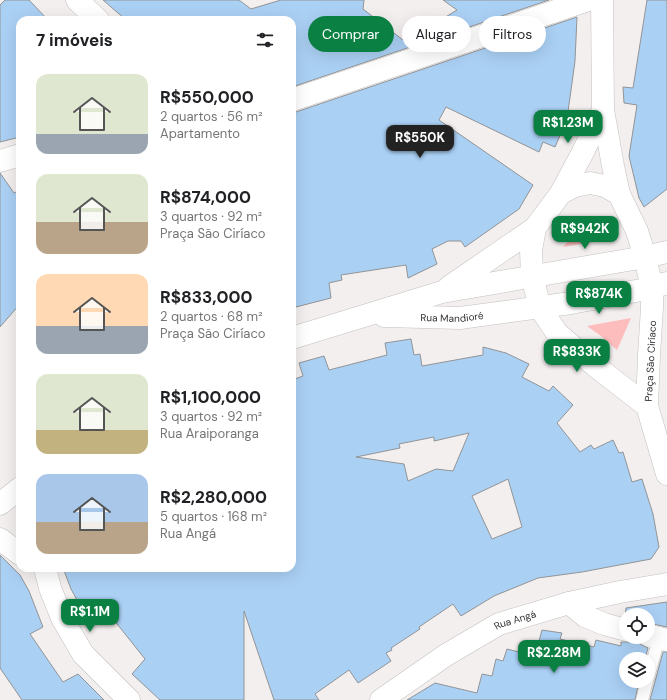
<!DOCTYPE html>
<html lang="pt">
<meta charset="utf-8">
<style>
body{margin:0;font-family:"DM Sans",sans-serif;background:#f6f6f6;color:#202124;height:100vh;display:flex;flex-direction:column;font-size:15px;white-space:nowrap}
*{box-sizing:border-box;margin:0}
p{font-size:13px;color:#757577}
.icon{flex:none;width:22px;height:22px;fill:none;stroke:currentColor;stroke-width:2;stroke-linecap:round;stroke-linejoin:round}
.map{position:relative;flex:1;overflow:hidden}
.panel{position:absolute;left:16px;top:16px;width:280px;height:556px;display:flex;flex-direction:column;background:#fff;border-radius:12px;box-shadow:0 4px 16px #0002}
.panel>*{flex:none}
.hud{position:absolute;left:308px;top:16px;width:299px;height:36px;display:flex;gap:8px}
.tools{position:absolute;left:619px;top:608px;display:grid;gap:8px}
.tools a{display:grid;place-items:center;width:36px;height:36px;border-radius:50%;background:#fff;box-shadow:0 4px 16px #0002;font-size:20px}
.price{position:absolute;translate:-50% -34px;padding:0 9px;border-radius:8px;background:#0b8043;color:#fff;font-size:13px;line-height:26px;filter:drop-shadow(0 1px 2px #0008)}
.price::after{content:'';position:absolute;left:50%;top:24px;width:12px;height:9px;margin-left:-6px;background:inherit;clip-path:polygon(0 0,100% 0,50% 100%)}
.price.on{background:#222;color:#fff}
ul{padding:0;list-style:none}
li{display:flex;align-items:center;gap:12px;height:100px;padding:0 20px}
li span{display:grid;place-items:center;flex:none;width:112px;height:80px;border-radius:12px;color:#555}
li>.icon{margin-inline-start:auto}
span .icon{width:48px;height:48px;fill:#fffc;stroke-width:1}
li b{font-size:17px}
h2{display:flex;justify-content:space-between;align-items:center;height:48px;padding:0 20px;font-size:17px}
.chip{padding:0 14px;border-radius:18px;background:#fff;box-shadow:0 4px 16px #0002;font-size:14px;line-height:36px}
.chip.on{background:#0b8043;color:#fff}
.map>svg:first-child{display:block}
.green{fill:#febdbd}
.building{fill:#aad0f4;stroke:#929496;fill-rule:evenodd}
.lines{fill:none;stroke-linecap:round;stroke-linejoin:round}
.lane-casing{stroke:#c3c0bf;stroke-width:13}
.street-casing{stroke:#c3c0bf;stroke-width:23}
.secondary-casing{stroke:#c3c0bf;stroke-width:23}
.lane{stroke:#fff;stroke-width:12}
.street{stroke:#fff;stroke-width:22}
.secondary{stroke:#fff;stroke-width:22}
.labels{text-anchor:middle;stroke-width:3;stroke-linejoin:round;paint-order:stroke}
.street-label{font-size:10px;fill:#313030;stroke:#fff}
</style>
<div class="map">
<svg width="667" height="700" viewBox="0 0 667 700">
<rect width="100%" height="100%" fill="#f3efef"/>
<g class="green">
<polygon points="585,219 598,241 563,247 576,232"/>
<polygon points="631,318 617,350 601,336 587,326"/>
</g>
<g class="building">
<polygon points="5,0 29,0 48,20 20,20 20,137 0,142 0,5"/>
<polygon points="103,0 239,0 251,9 281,0 364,0 363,9 403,40 428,30 431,26 457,10 443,0 549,0 292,87 292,20 126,20"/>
<polygon points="647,0 667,0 667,189 644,207 639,198 629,156 637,105 624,103 623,87 633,88"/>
<polygon points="577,17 575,61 567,119 555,147 543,142 539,152 446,107 439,120 533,185 519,209 465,247 461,241 448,241 432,249 437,264 408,278 406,265 341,275 342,280 329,283 331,298 292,308 292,112 296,112"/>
<polygon points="0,173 14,193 20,190 20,304 0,327"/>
<path d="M 411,339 L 414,355 L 420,354 L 422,366 L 483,355 L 483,347 L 506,353 L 529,364 L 522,377 L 549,391 L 553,386 L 573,405 L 557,423 L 580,452 L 591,445 L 594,449 L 613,440 L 619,453 L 623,452 L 632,482 L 642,479 L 653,514 L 659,547 L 651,559 L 582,572 L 538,578 L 494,596 L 461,616 L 453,604 L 419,627 L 420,629 L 391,648 L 392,650 L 386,653 L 391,661 L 358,683 L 349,670 L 315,694 L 319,700 L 274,700 L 244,611 L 244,700 L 160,700 L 132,674 L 145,659 L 98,600 L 83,611 L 71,589 L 63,568 L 292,568 L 292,380 L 303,376 L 299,363 L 324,356 L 329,370 L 387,355 L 385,343 ZM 469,433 L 453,471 L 436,469 L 408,481 L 404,464 L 356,457 L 400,448 L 399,444 L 434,437 L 434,441 ZM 508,479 L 522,527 L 492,539 L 472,496 Z"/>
<polygon points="0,555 20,575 29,591 43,627 30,634 63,682 78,674 104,700 22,700 0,668"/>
<polygon points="667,602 667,627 648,623 648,615 626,615 626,617 625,617 626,608"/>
<polygon points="542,630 562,633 560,639 594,647 596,640 621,646 621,642 630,642 634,639 636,637 640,644 648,648 645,659 626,659 626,681 639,681 635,700 407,700 435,683 477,693 482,674 492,676 496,659 503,661 507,649 535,656"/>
<polygon points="663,652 667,652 667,700 650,700"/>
</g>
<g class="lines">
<defs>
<g id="lane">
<polyline points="648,678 659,638"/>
<polyline points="642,700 647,681"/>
</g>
<g id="street">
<polyline points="77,0 98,20"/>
<polyline points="602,0 603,110 613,166 619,194"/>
<polyline points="292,100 588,0"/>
<polyline points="0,161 20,155"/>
<polyline points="561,193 583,152 603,110"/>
<polyline points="647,406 594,365 557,333 540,308 532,276 531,250 535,228 561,193 575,186 590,183 605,186 619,194 637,231 645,257 652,288 652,308 649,355 647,406 667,474"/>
<polyline points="0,539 20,554"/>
<polyline points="45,568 50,588 62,618 83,654 129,700"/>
<polyline points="569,603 585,616 604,624 626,630"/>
<polyline points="648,635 667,640"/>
<path id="s1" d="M 381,700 L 446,655 L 499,624 L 569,603 L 620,592 L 667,584"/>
</g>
<g id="secondary">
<polyline points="449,287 535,228"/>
<path id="s2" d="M 384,316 L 460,318 L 571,303 L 652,288 L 667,283"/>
<polyline points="292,338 442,292 645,257 667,252"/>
<polyline points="0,504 20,488"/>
</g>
</defs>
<use href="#lane" class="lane-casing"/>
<use href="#street" class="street-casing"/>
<use href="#secondary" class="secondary-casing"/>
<use href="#lane" class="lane"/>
<use href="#street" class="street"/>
<use href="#secondary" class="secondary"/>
</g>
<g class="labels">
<g class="street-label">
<text dy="4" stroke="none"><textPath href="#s2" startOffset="68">Rua Mandioré</textPath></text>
<text transform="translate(650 361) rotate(-87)" y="4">Praça São Ciríaco</text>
<text dy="4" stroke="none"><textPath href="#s1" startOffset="157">Rua Angá</textPath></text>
</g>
</g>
</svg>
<div class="tools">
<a><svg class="icon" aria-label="locate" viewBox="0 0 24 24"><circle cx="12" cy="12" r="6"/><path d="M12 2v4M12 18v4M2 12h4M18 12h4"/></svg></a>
<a><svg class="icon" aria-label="layers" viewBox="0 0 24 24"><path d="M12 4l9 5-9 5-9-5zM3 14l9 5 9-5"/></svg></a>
</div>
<b class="price" style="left:568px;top:144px">R$1.23M</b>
<b class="price on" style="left:420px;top:159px">R$550K</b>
<b class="price" style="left:585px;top:250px">R$942K</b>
<b class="price" style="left:599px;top:315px">R$874K</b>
<b class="price" style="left:577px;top:373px">R$833K</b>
<b class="price" style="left:90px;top:633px">R$1.1M</b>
<b class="price" style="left:554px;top:674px">R$2.28M</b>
<div class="hud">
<a class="chip on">Comprar</a>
<a class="chip">Alugar</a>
<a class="chip">Filtros</a>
</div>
<section class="panel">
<h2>7 imóveis<svg class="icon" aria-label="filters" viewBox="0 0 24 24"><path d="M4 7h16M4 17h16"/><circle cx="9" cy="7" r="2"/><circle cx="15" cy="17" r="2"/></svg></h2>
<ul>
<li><span style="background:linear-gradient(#dfe7d0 75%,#9aa5b1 0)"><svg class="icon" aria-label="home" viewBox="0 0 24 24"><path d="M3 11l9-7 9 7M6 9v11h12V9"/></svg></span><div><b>R$550,000</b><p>2 quartos · 56 m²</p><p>Apartamento</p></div></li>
<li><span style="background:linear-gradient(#dfe7d0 60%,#b9a48a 0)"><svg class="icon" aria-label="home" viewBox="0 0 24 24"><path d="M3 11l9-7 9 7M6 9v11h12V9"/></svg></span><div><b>R$874,000</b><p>3 quartos · 92 m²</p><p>Praça São Ciríaco</p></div></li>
<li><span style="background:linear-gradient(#ffd9b3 65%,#9aa5b1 0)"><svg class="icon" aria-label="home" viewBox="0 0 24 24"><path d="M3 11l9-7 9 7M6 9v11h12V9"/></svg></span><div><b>R$833,000</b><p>2 quartos · 68 m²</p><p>Praça São Ciríaco</p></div></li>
<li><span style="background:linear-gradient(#dfe7d0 70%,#c2b280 0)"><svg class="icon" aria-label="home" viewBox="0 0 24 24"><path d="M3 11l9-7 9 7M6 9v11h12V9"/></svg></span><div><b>R$1,100,000</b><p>3 quartos · 92 m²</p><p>Rua Araiporanga</p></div></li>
<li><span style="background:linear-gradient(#a9c7e8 60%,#b9a48a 0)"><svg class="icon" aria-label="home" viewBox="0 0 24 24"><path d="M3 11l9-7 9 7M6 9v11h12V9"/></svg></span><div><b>R$2,280,000</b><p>5 quartos · 168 m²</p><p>Rua Angá</p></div></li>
</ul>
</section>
</div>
